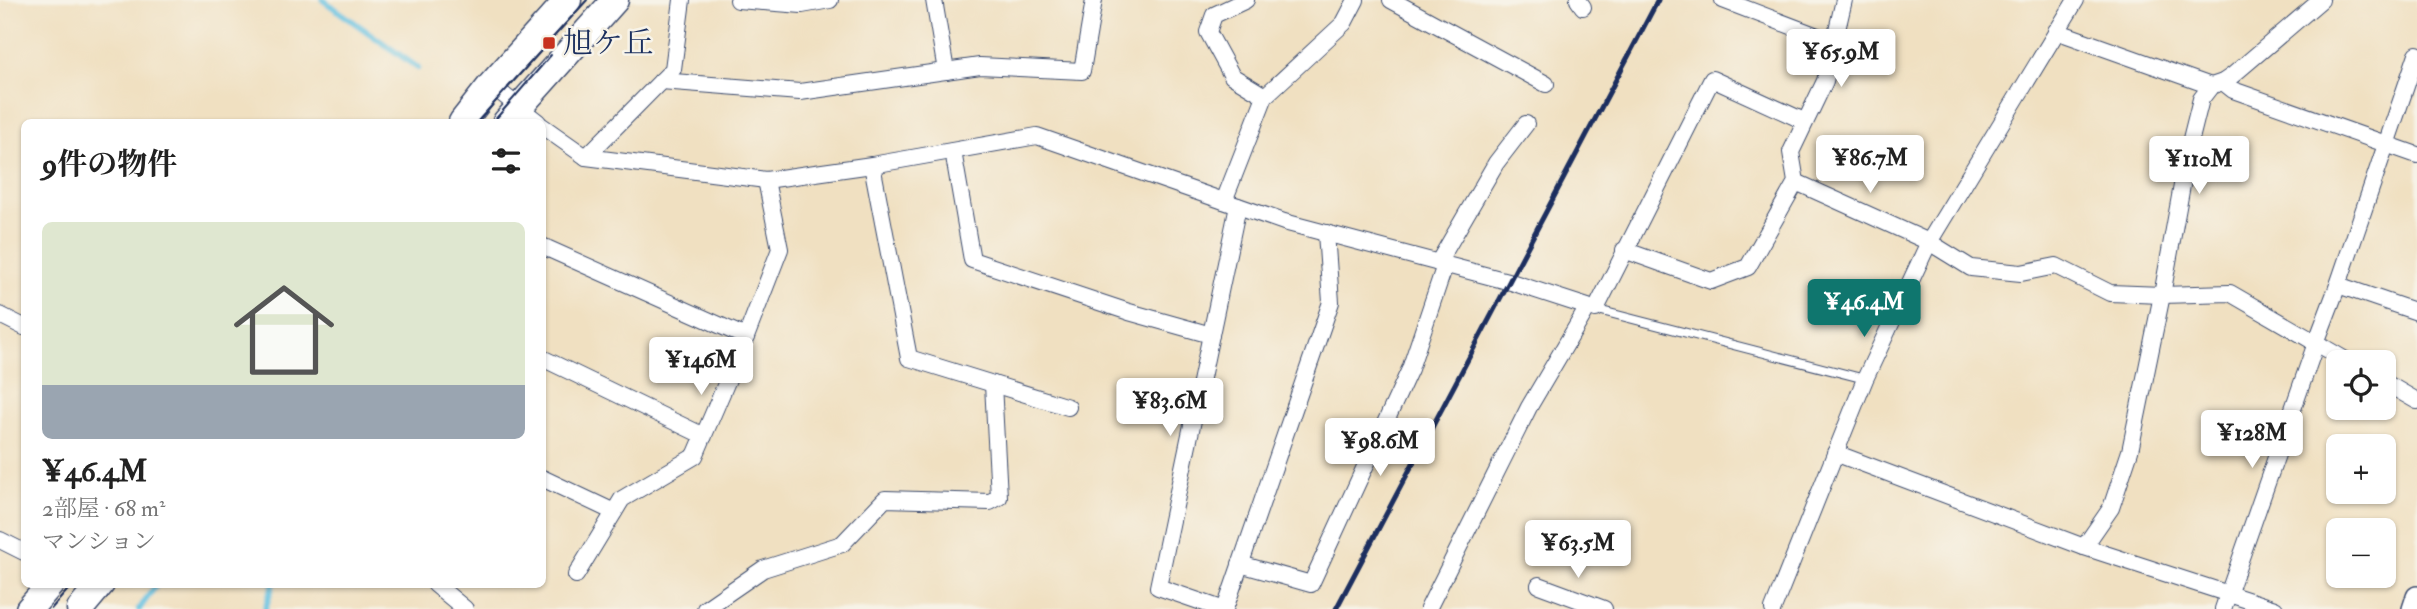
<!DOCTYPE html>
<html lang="ja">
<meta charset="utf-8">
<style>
body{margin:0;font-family:"IM FELL Double Pica","Noto Serif JP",serif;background:#f2f2f2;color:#222;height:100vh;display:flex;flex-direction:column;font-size:26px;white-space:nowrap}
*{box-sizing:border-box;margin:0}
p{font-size:23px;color:#767676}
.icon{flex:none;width:38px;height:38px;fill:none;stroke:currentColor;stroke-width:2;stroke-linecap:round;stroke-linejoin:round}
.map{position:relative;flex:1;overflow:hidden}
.panel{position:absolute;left:21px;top:119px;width:525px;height:469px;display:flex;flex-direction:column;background:#fff;border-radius:10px;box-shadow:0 2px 5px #0004}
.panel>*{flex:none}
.buttons{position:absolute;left:2326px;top:350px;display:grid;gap:14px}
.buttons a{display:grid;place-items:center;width:70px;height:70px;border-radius:10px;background:#fff;box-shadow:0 2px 5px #0004;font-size:35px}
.price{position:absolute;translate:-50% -60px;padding:0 16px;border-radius:7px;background:#fff;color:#222;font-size:23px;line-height:46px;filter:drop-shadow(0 2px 4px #0008)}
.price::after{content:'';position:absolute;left:50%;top:42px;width:21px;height:16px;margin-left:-10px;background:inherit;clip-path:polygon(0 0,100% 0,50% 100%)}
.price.current{background:#0f766e;color:#fff}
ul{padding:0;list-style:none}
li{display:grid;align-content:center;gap:14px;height:371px;padding:0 21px}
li+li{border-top:2px solid #e0e0e0}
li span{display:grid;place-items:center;height:217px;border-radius:10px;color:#555}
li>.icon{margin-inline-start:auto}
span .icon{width:126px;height:126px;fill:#fffc;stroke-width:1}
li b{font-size:30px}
h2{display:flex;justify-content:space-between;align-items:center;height:84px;padding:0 21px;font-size:30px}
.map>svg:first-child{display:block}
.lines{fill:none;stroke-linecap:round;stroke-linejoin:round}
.stream{stroke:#63c1e1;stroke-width:6}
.service-casing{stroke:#3b4a6d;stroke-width:10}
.minor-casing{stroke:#3b4a6d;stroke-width:18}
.tertiary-casing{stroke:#3b4a6d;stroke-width:24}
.primary-casing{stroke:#3b4a6d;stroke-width:29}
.service{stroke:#fff;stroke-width:8}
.minor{stroke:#fff;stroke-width:16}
.tertiary{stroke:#fff;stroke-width:21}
.primary{stroke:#fff;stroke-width:26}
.tram{stroke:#1b2f5e;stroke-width:2}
.rail{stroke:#1b2f5e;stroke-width:5}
.poi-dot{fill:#c8321e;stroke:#f7f3e8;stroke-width:2.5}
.labels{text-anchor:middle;stroke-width:5;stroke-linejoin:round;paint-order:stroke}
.poi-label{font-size:30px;fill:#1b2f5e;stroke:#f7f3e8;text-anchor:start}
</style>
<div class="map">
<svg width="2417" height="609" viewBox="0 0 2417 609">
<rect width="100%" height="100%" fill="#f7f3e8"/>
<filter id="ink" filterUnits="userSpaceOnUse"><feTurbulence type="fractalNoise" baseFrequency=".0143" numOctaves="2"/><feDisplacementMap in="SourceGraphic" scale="14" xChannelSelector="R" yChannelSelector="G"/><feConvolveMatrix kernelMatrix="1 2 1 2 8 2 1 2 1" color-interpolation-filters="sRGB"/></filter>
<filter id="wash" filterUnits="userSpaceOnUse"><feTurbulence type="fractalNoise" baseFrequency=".00686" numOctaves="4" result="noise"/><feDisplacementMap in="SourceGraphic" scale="28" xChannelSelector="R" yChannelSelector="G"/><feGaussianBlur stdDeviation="1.57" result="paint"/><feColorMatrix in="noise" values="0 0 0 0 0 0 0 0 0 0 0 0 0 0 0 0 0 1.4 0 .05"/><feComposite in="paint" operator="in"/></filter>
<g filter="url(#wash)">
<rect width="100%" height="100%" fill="#f0e0c1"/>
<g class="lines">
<g class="stream">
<polyline points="323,0 418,68"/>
<polyline points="139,609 157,584"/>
<polyline points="265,609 273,584"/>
</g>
</g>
</g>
<g filter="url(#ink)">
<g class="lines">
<defs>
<polyline id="service" points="1594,309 1865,379"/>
<g id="minor">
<polyline points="738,0 802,5 830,0"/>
<polyline points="934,0 946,71"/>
<polyline points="1246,0 1214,15 1208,32 1232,76 1265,96"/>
<polyline points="1391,0 1546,84"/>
<polyline points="1578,0 1583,7"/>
<polyline points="1723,0 1833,42"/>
<polyline points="2056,31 2211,86"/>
<polyline points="661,81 800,92 980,66 1082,71 1094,0"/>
<polyline points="2223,82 2233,90 2417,155"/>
<polyline points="491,85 538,122"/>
<polyline points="542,126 586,157 766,180 872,165 1037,136 1284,222 1511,282 1588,307 1529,407 1428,609"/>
<polyline points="953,151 972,260 1129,312 1211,335"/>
<polyline points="586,157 673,69 682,0"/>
<polyline points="872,165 909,358 1068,407"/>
<polyline points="1796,182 1929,242 1971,268 2021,273 2056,266 2110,293 2162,295 2230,293 2349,362"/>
<polyline points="1224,201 1265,96 1344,23 1356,0"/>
<polyline points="542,246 746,337"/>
<polyline points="1624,250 1711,281 1748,267 1796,182 1791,152 1825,81 1844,0"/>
<polyline points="1438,263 1496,163 1526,124"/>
<polyline points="2338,285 2417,312"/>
<polyline points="1596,309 1712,79 1804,121"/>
<polyline points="0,315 24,327"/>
<polyline points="542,358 704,436"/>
<polyline points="2384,382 2417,401"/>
<polyline points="1835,453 2084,547 2275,609"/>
<polyline points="542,478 614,512"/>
<polyline points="0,540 24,552"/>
<polyline points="2084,547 2111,508 2130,451 2162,295 2189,147 2201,99 2211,86 2223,82 2233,75 2321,0"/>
<polyline points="1240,564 1311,584 1410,369 1445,265"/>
<polyline points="576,575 622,499 695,456 746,337 780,249 766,180"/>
<polyline points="435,584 465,609"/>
<polyline points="1539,585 1604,609"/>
<polyline points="705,609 763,569 842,544 885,499 990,502 999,497 993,384"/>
<polyline points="1222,609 1158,587 1238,206"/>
<polyline points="1225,609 1331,302 1326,233"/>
<polyline points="1773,609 1865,379 1929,242 2076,0"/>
<polyline points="2223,609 2316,343 2338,285 2417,54"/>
</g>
<polyline id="tertiary" points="2413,609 2417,597"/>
<g id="primary">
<polyline points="462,122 491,85 568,0"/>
<polyline points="506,122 615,0"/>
<polyline points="29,609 51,584"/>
<polyline points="80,609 101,584"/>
</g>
</defs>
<use href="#service" class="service-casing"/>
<use href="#minor" class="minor-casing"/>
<use href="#tertiary" class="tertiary-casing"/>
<use href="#primary" class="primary-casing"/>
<use href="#service" class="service"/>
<use href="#minor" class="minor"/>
<use href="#tertiary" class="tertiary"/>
<use href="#primary" class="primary"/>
<g class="tram">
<polyline points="477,122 587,0"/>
<polyline points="493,122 551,55"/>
<polyline points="51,609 73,584"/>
</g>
<polyline class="rail" points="1336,609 1658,0"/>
</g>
</g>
<rect class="poi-dot" x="542" y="36" width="14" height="14" rx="3.5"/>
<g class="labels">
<g class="poi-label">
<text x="563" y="53">旭ケ丘</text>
</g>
</g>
</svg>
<div class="buttons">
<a><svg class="icon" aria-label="locate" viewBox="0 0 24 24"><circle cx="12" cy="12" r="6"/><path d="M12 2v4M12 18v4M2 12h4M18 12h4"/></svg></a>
<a>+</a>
<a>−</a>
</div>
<b class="price" style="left:1841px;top:89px">¥65.9M</b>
<b class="price" style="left:1870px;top:195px">¥86.7M</b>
<b class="price" style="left:2199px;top:196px">¥110M</b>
<b class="price current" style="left:1864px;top:339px">¥46.4M</b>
<b class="price" style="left:701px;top:397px">¥146M</b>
<b class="price" style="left:1170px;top:438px">¥83.6M</b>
<b class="price" style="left:2252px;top:470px">¥128M</b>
<b class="price" style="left:1380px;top:478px">¥98.6M</b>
<b class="price" style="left:1578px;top:580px">¥63.5M</b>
<section class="panel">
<h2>9件の物件<svg class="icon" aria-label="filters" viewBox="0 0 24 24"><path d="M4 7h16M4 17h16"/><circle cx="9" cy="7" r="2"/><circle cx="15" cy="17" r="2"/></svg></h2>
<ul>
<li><span style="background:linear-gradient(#dfe7d0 75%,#9aa5b1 0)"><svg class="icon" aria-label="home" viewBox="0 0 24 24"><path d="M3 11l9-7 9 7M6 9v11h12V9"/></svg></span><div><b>¥46.4M</b><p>2部屋 · 68 m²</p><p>マンション</p></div></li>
</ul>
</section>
</div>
